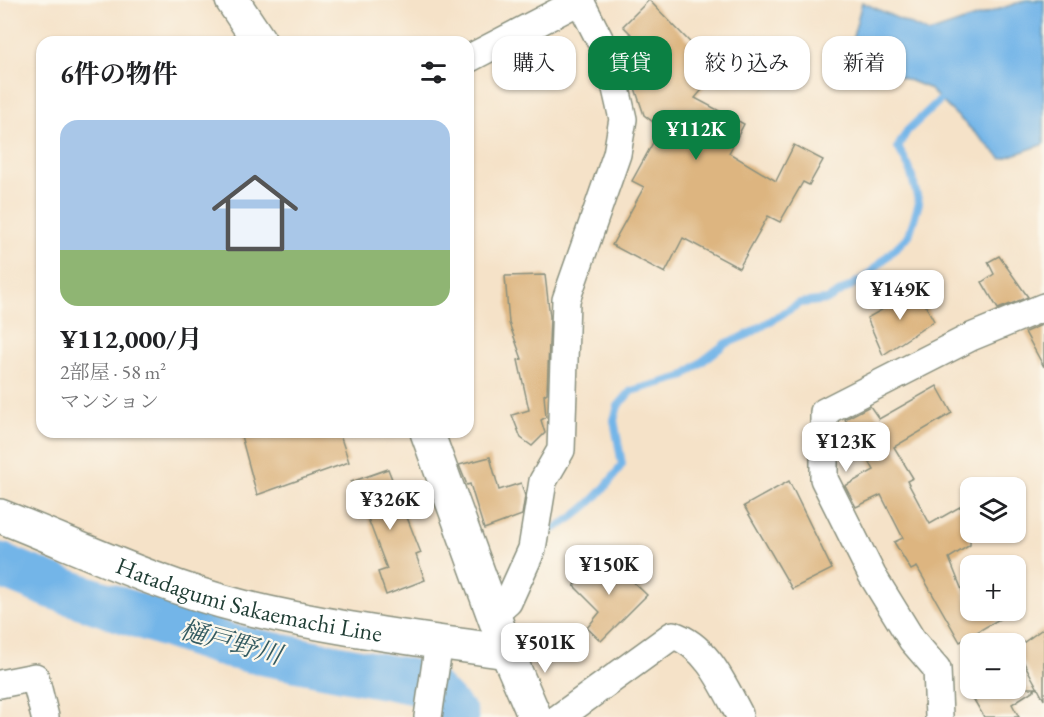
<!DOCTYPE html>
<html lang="ja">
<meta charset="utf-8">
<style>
body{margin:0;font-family:"EB Garamond","Noto Serif JP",serif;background:#f2f2f2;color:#202124;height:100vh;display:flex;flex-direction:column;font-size:22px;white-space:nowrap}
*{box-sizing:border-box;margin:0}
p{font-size:20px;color:#757577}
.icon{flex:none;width:33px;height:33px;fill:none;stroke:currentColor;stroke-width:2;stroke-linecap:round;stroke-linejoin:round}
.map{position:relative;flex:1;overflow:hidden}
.details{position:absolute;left:36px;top:36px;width:438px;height:402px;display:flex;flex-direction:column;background:#fff;border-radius:18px;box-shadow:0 2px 4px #0004}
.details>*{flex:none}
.top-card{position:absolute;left:492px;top:36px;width:462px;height:54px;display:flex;gap:12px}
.tools{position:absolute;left:960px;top:477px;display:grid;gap:12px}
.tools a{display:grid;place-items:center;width:66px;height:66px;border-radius:12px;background:#fff;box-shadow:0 2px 4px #0004;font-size:30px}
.price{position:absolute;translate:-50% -51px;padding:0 14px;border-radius:12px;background:#fff;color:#222;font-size:20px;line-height:39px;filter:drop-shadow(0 2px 3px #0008)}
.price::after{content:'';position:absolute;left:50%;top:36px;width:18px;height:14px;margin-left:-9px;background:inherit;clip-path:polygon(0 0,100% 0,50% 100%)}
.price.selected{background:#0b8043;color:#fff}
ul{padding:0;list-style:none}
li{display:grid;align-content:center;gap:12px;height:318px;padding:0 24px}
li span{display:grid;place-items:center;height:186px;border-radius:18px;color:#555}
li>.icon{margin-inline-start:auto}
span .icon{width:108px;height:108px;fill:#fffc;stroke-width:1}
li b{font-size:26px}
h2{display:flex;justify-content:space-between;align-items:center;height:72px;padding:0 24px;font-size:26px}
.pill{padding:0 21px;border-radius:18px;background:#fff;box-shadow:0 2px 4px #0004;font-size:21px;line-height:54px}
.pill.selected{background:#0b8043;color:#fff}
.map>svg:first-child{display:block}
.water{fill:#73b5e8;stroke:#49798e;stroke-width:1.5}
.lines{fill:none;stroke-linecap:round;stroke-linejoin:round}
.stream{stroke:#73b5e8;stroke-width:8}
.river{stroke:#73b5e8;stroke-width:45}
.building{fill:#ddb580}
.minor-casing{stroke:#8a907e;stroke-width:30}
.major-casing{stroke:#8a907e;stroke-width:36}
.minor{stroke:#fff;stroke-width:27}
.major{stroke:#fff;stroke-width:33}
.labels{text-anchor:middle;stroke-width:4.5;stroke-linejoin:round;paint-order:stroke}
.street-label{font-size:24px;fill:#1f3d34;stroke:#fbf7ec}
.water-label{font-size:26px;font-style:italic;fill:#345b61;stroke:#fbf7ec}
</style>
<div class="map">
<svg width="1044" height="717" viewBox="0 0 1044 717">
<rect width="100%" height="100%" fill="#fbf7ec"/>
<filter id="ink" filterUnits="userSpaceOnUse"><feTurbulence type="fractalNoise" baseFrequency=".0167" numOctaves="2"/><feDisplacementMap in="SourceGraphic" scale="12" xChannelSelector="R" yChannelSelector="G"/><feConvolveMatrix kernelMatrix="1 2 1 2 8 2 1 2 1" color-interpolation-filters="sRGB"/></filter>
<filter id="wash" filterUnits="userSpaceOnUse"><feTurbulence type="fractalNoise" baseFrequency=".008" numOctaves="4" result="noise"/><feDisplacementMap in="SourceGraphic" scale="24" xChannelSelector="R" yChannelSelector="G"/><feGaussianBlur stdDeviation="1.35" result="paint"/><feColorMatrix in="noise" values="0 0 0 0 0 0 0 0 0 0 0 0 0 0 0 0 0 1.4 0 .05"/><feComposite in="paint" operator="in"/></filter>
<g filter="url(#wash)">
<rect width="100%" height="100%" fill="#f5e2c8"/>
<polygon class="water" points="1026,0 1044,0 1044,144 1002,159 928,88 848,56 862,2 929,33"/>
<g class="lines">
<path class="stream" d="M 540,535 C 573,523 604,493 622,464 L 614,420 L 618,406 L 631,391 L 682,377 L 725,344 L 749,334 L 800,303 L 827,300 L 866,277 L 909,235 L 919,203 L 909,167 L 898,147 L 907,131 L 940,100"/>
<polyline class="river" points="0,565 51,586 228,646 424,684 456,717"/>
</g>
<g id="blocks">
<g class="building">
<polygon points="649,0 718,71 695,98 744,124 729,153 776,181 794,145 823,160 809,185 803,182 780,222 768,216 739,268 683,238 665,273 612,245 644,187 632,181 661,128 644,115 630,73 659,62 623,26"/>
<polygon points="999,256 1028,297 998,309 982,282 994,274 988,262"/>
<polygon points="545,275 550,317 547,393 544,395 546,417 541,420 545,433 532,446 521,438 512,415 529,410 518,360 522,359 509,323 505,276"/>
<polygon points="917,290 934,321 883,355 867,318"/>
<polygon points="1044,324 1044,367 1025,332"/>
<polygon points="937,386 952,413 894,447 913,478 907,481 930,524 970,501 970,545 949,558 970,610 1015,610 960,642 917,567 911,570 894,542 903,538 881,495 856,507 845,486 874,470 845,419 870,406 879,419"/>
<polygon points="240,432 339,432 349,462 257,495"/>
<polygon points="490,457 499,490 521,483 525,496 522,515 484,529 470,484 467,485 459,465"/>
<polygon points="388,469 421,553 416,555 425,580 386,595 378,572 387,569 367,516 362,517 351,482"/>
<polygon points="789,481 832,569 792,589 744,506"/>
<polygon points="605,555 647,595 601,641 587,628 600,612 574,586"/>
<polygon points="1044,628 1044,700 1016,648"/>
<polygon points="967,688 1037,688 1012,704 1019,717 984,717"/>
</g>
</g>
</g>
<g filter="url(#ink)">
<use href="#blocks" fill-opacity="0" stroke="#8a907e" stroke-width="1.5"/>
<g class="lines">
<defs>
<g id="minor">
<polyline points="468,59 581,0"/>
<polyline points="493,615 508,602 532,549 543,481 561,450 566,300 617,154 623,119 609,58 580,1"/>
<polyline points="0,684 35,677 45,717"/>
<polyline points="428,717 439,642"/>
<path d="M 560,717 L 673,635 C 707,646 723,684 739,714"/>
<polyline points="939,717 937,669 912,640 872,575 824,479 824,412 971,337 1044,307"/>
</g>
<g id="major">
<polyline points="232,0 260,42"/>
<polyline points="427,432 507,652 535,717"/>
<path id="s1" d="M 0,516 C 79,547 159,586 243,607 C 329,628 419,639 507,652"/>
</g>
</defs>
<use href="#minor" class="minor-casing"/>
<use href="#major" class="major-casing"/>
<use href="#minor" class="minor"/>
<use href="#major" class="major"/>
</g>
</g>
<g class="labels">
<g class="street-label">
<text dy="8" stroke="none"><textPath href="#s1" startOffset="264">Hatadagumi Sakaemachi Line</textPath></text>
</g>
<g class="water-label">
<text transform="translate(231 642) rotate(15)" y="9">樋戸野川</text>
</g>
</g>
</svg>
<div class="tools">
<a><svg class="icon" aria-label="layers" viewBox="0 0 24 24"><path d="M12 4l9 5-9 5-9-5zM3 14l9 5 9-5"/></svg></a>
<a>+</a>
<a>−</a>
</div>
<b class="price selected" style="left:696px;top:161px">¥112K</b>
<b class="price" style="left:900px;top:321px">¥149K</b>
<b class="price" style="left:846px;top:473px">¥123K</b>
<b class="price" style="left:390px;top:531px">¥326K</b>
<b class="price" style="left:609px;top:596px">¥150K</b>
<b class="price" style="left:545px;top:674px">¥501K</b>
<div class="top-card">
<a class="pill">購入</a>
<a class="pill selected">賃貸</a>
<a class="pill">絞り込み</a>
<a class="pill">新着</a>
</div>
<section class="details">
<h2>6件の物件<svg class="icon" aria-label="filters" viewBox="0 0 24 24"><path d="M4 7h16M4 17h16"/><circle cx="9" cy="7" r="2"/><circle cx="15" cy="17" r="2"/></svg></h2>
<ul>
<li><span style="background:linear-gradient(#a9c7e8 70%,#8fb573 0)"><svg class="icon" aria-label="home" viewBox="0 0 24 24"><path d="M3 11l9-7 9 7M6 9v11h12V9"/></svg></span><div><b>¥112,000/月</b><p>2部屋 · 58 m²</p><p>マンション</p></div></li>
</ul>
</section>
</div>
